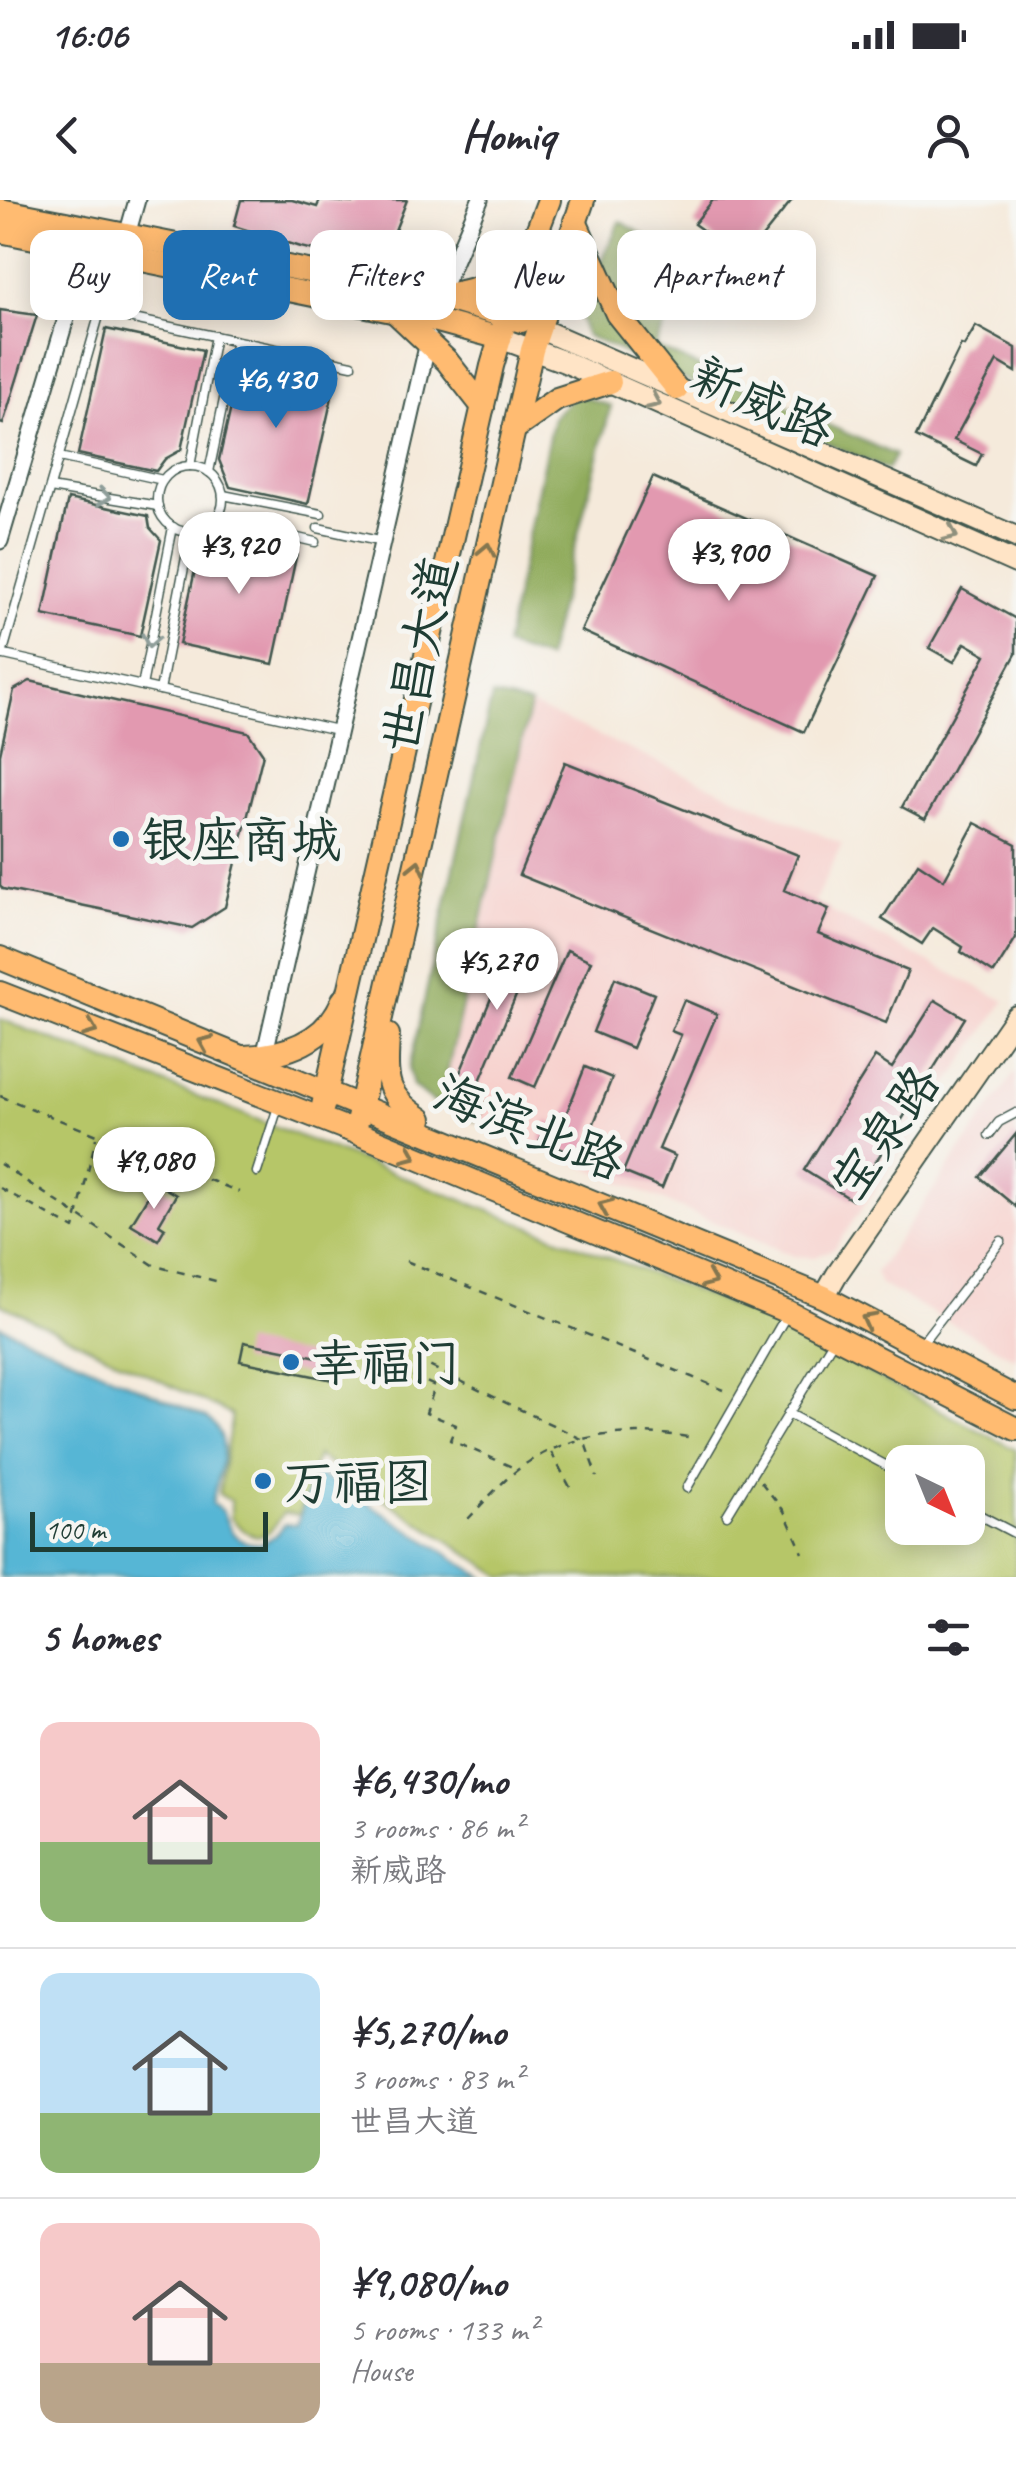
<!DOCTYPE html>
<meta charset="utf-8">
<style>
body{margin:0;font-family:Caveat,"LXGW WenKai TC",sans-serif;background:#f7f7f7;color:#2b2b33;height:100vh;display:flex;flex-direction:column;font-size:38px;white-space:nowrap}
*{box-sizing:border-box;margin:0}
p{font-size:32px;color:#7c7c81}
.icon{flex:none;width:55px;height:55px;fill:none;stroke:currentColor;stroke-width:2;stroke-linecap:round;stroke-linejoin:round}
.map{position:relative;height:1377px;overflow:hidden}
.details{display:flex;flex-direction:column;background:#fff;flex:1}
.details>*{flex:none}
.guide{position:absolute;left:30px;top:30px;width:958px;height:90px;display:flex;gap:20px}
.needle{width:65px;rotate:137deg}
.fabs{position:absolute;left:885px;top:1245px;display:grid;gap:20px}
.fabs a{display:grid;place-items:center;width:100px;height:100px;border-radius:20px;background:#fff;box-shadow:0 5px 25px #0003;font-size:50px}
.scale{position:absolute;left:30px;bottom:25px;width:238px;box-sizing:border-box;padding-left:10px;border:5px solid #1f3d34;border-top:0;font-size:28px;line-height:35px;white-space:nowrap;color:#1f3d34;-webkit-text-stroke:8px #f6f6f2;paint-order:stroke}
.price{position:absolute;translate:-50% -85px;padding:0 22px;border-radius:35px;background:#fff;color:#222;font-size:32px;line-height:65px;filter:drop-shadow(0 2px 5px #0008)}
.price::after{content:'';position:absolute;left:50%;top:60px;width:30px;height:22px;margin-left:-15px;background:inherit;clip-path:polygon(0 0,100% 0,50% 100%)}
.price.active{background:#1f6fb2;color:#fff}
ul{padding:0;list-style:none}
li{display:flex;align-items:center;gap:30px;height:250px;padding:0 40px}
li+li{border-top:2px solid #e1e1e2}
li span{display:grid;place-items:center;flex:none;width:280px;height:200px;border-radius:20px;color:#555}
li>.icon{margin-inline-start:auto}
span .icon{width:120px;height:120px;fill:#fffc;stroke-width:1}
li b{font-size:42px}
h2{display:flex;justify-content:space-between;align-items:center;height:120px;padding:0 40px;font-size:42px}
.tag{padding:0 35px;border-radius:20px;background:#fff;box-shadow:0 5px 25px #0003;font-size:35px;line-height:90px}
.tag.active{background:#1f6fb2;color:#fff}
.status{display:flex;justify-content:space-between;align-items:center;height:70px;padding:0 50px;background:#fff;direction:ltr}
.status svg{height:28px;fill:currentColor}
header{display:flex;justify-content:space-between;align-items:center;height:130px;padding:0 40px;background:#fff;font-size:45px;font-weight:700}
.map>svg:first-child{display:block}
.built{fill:#f7d0cc}
.green{fill:#b6c668;stroke:#6a824e;stroke-width:2.5;fill-rule:evenodd}
.forest{fill:#90ab5c;stroke:#587448;stroke-width:2.5}
.water{fill:#57b6d5;stroke:#3b7a84;stroke-width:2.5}
.building{fill:#e299b0}
.lines{fill:none;stroke-linecap:round;stroke-linejoin:round}
.lane-casing{stroke:#3f574d;stroke-width:11}
.street-casing{stroke:#3f574d;stroke-width:19}
.secondary-casing{stroke:#3f574d;stroke-width:24}
.primary-casing{stroke:#3f574d;stroke-width:26}
.path{stroke:#3f574d;stroke-width:2.5;stroke-dasharray:8 8;stroke-linecap:butt}
.lane{stroke:#fff;stroke-width:8}
.street{stroke:#fff;stroke-width:15}
.secondary{stroke:#ffe4c6;stroke-width:20}
.primary{stroke:#ffbb71;stroke-width:22}
.oneway{stroke:#8f907d}
.oneway2{stroke:#8f9e9a}
.oneway3{stroke:#84764f}
.poi-dot{fill:#1f6fb2;stroke:#f6f6f2;stroke-width:4}
.labels{text-anchor:middle;stroke-width:10;stroke-linejoin:round;paint-order:stroke}
.street-label{font-size:50px;fill:#1f3d34;stroke:#f6f6f2}
.poi-label{font-size:50px;fill:#1f3d34;stroke:#f6f6f2;text-anchor:start}
</style>
<div class="status"><b>16:06</b><svg viewBox="0 0 49 12"><path d="M0 12V9h3v3zM5 12V6h3v6zM10 12V3h3v9zM15 12V0h3v12zM26 1h20v11H26zM47 4h2v5h-2z"/></svg></div>
<header><svg class="icon" aria-label="back" viewBox="0 0 24 24"><path d="M15 5l-7 7 7 7"/></svg>Homiq<svg class="icon" aria-label="person" viewBox="0 0 24 24"><circle cx="12" cy="8" r="4"/><path d="M4 21q1-7 8-7t8 7"/></svg></header>
<div class="map">
<svg width="1016" height="1377" viewBox="0 0 1016 1377">
<rect width="100%" height="100%" fill="#f6f6f2"/>
<filter id="ink" filterUnits="userSpaceOnUse"><feTurbulence type="fractalNoise" baseFrequency=".01" numOctaves="2"/><feDisplacementMap in="SourceGraphic" scale="20" xChannelSelector="R" yChannelSelector="G"/><feConvolveMatrix kernelMatrix="1 2 1 2 8 2 1 2 1" color-interpolation-filters="sRGB"/></filter>
<filter id="wash" filterUnits="userSpaceOnUse"><feTurbulence type="fractalNoise" baseFrequency=".0048" numOctaves="4" result="noise"/><feDisplacementMap in="SourceGraphic" scale="40" xChannelSelector="R" yChannelSelector="G"/><feGaussianBlur stdDeviation="2.25" result="paint"/><feColorMatrix in="noise" values="0 0 0 0 0 0 0 0 0 0 0 0 0 0 0 0 0 1.4 0 .05"/><feComposite in="paint" operator="in"/></filter>
<g filter="url(#wash)">
<rect width="100%" height="100%" fill="#f5eadb"/>
<g class="built">
<polygon points="530,505 842,644 814,703 1005,801 834,1049 815,1057 794,1056 476,921 484,903 445,883"/>
<polygon points="1016,871 1016,1159 880,1084 875,1073"/>
</g>
<path class="green" d="M 0,819 L 766,1119 L 1016,1250 L 1016,1377 L 504,1377 L 317,1256 L 299,1315 L 283,1313 C 267,1342 253,1343 231,1318 L 231,1301 L 219,1294 L 232,1215 L 0,1104 ZM 902,1262 L 968,1262 L 968,1328 L 902,1328 Z"/>
<g class="forest">
<polygon points="620,21 693,64 655,147 895,255 887,270 585,135 579,110"/>
<polygon points="575,194 611,206 546,459 505,446 553,217"/>
<polygon points="492,496 530,505 445,882 485,904 476,921 432,901 413,886 409,869"/>
</g>
<path class="water" d="M 0,1126 L 207,1218 C 237,1240 217,1273 212,1304 L 222,1310 C 230,1332 235,1344 261,1344 L 276,1335 L 285,1324 L 297,1325 L 311,1281 L 319,1275 L 354,1294 L 483,1377 L 0,1377 Z"/>
<g id="blocks">
<g class="building">
<polygon points="241,0 292,0 317,7 320,0 353,3 354,0 407,0 381,66 301,47 234,26"/>
<polygon points="713,0 792,0 744,60 694,24"/>
<polygon points="0,110 37,115 3,224 0,223"/>
<polygon points="976,126 1016,148 1016,172 997,161 954,240 982,254 976,266 916,237 961,145 964,146"/>
<polygon points="106,129 203,150 181,250 165,259 156,271 78,254"/>
<polygon points="242,159 336,179 308,304 230,287 219,260"/>
<polygon points="653,277 878,376 804,532 581,431"/>
<polygon points="68,299 148,316 150,328 161,340 140,436 43,415"/>
<polygon points="219,332 298,348 273,464 179,444 200,347"/>
<polygon points="962,389 1016,419 1016,454 925,619 902,607 986,455 965,443 954,462 929,448"/>
<polygon points="30,481 248,532 263,554 225,707 192,728 3,689 0,685 0,554 14,490"/>
<polygon points="565,562 798,655 784,690 829,709 818,734 908,771 886,823 519,675"/>
<polygon points="975,623 1016,644 1016,738 994,773 961,752 963,747 933,728 922,744 882,719 918,663 944,680"/>
<polygon points="516,738 537,746 477,888 457,880"/>
<polygon points="567,750 591,761 535,887 512,877"/>
<polygon points="615,778 654,794 632,848 593,832"/>
<polygon points="684,800 717,814 659,949 675,956 662,988 623,972 681,835 671,831"/>
<polygon points="935,800 965,818 852,1000 804,970 875,857 892,868"/>
<polygon points="585,867 612,878 588,938 605,946 597,964 540,940 548,921 561,927"/>
<polygon points="1016,934 1016,1007 980,977"/>
<polygon points="156,983 176,995 159,1024 165,1028 158,1040 131,1024"/>
<polygon points="244,1142 342,1162 338,1181 240,1161"/>
</g>
</g>
</g>
<g filter="url(#ink)">
<use href="#blocks" fill-opacity="0" stroke="#3f574d" stroke-width="2.5"/>
<g class="lines">
<defs>
<g id="lane">
<polyline points="59,257 163,280"/>
<circle cx="190" cy="299" r="33"/>
<polyline points="190,266 215,136"/>
<polyline points="209,272 236,141"/>
<polyline points="50,288 158,306"/>
<polyline points="223,295 321,314"/>
<polyline points="217,319 315,342"/>
<polyline points="318,328 383,342"/>
<polyline points="0,454 337,530"/>
<polyline points="2,455 100,112 352,165"/>
<polyline points="142,486 173,327"/>
<polyline points="160,490 191,332"/>
<polyline points="989,935 999,922 1016,913"/>
<polyline points="257,972 278,907"/>
<polyline points="921,1144 1001,1041"/>
<polyline points="788,1213 902,1274"/>
<polyline points="687,1288 786,1116"/>
<polyline points="968,1309 1016,1334"/>
<polyline points="727,1315 834,1139"/>
</g>
<g id="street">
<polyline points="125,42 137,0"/>
<polyline points="439,97 480,0"/>
<polyline points="0,341 89,41"/>
<polyline points="263,861 429,138"/>
</g>
<g id="secondary">
<polyline points="538,128 1016,337"/>
<polyline points="500,138 565,162 1016,363"/>
<polyline points="824,1097 837,1074 1016,816"/>
</g>
<g id="primary">
<polyline points="0,10 439,97 521,121"/>
<polyline points="575,21 617,114 677,189"/>
<polyline points="0,31 426,118 500,138"/>
<path d="M 446,95 C 480,89 498,84 520,55"/>
<polyline points="395,112 447,161 483,207"/>
<polyline points="514,229 557,199 610,182"/>
<polyline points="0,758 824,1097 1016,1198"/>
<polyline points="0,793 355,932 788,1112 1016,1229"/>
<path d="M 388,835 C 386,878 383,894 421,919"/>
<path d="M 244,857 C 286,855 327,841 343,800"/>
<polyline points="323,906 492,166 512,97 549,0"/>
<polyline points="358,919 532,150 583,0"/>
</g>
</defs>
<use href="#lane" class="lane-casing"/>
<use href="#street" class="street-casing"/>
<use href="#secondary" class="secondary-casing"/>
<use href="#primary" class="primary-casing"/>
<g class="path">
<polyline points="0,896 239,992"/>
<polyline points="0,964 155,1066 216,1081"/>
<polyline points="0,988 74,1029 96,938"/>
<polyline points="406,1061 724,1190"/>
<polyline points="387,1146 584,1240 597,1277"/>
<polyline points="383,1163 435,1186 426,1213 456,1225 450,1240 517,1269"/>
<polyline points="551,1252 571,1289"/>
<polyline points="761,1282 784,1311 803,1353"/>
<path d="M 468,1319 C 487,1299 506,1276 530,1261 C 580,1230 638,1229 695,1238"/>
</g>
<use href="#lane" class="lane"/>
<use href="#street" class="street"/>
<use href="#secondary" class="secondary"/>
<use href="#primary" class="primary"/>
</g>
<defs><path id="oneway-chevron" d="M-2-3.5L2.5 0L-2 3.5" fill="none" stroke-width="1.6" stroke-linecap="round" stroke-linejoin="round" transform="scale(2.5)"/></defs>
<g class="oneway">
<use href="#oneway-chevron" transform="translate(654 202) rotate(24)"/>
<use href="#oneway-chevron" transform="translate(951 334) rotate(24)"/>
</g>
<g class="oneway2">
<use href="#oneway-chevron" transform="translate(104 297) rotate(9)"/>
<use href="#oneway-chevron" transform="translate(150 441) rotate(101)"/>
</g>
<g class="oneway3">
<use href="#oneway-chevron" transform="translate(487 350) rotate(-78)"/>
<use href="#oneway-chevron" transform="translate(417 667) rotate(-77)"/>
<use href="#oneway-chevron" transform="translate(91 829) rotate(21)"/>
<use href="#oneway-chevron" transform="translate(205 843) rotate(-157)"/>
<use href="#oneway-chevron" transform="translate(410 955) rotate(23)"/>
<use href="#oneway-chevron" transform="translate(605 1006) rotate(-157)"/>
<use href="#oneway-chevron" transform="translate(710 1080) rotate(23)"/>
<use href="#oneway-chevron" transform="translate(868 1120) rotate(-152)"/>
</g>
</g>
<g class="poi-dot">
<circle cx="121" cy="639" r="10"/>
<circle cx="291" cy="1162" r="10"/>
<circle cx="263" cy="1281" r="10"/>
</g>
<g class="labels">
<g class="street-label">
<text transform="translate(763 201) rotate(24)" y="18">新威路</text>
<text transform="translate(418 454) rotate(-78)" y="18">世昌大道</text>
<text transform="translate(530 926) rotate(22)" y="18">海滨北路</text>
<text transform="translate(884 932) rotate(-55)" y="18">宝泉路</text>
</g>
<g class="poi-label">
<text x="141" y="657">银座商城</text>
<text x="311" y="1180">幸福门</text>
<text x="283" y="1299">万福图</text>
</g>
</g>
</svg>
<div class="fabs">
<a><svg class="needle" viewBox="-14 -14 28 28"><path d="M0-13l5 13h-10z" fill="#e53935"/><path d="M0 13l5-13h-10z" fill="#7c7c81"/></svg></a>
</div>
<div class="scale">100 m</div>
<b class="price active" style="left:276px;top:231px">¥6,430</b>
<b class="price" style="left:239px;top:397px">¥3,920</b>
<b class="price" style="left:729px;top:404px">¥3,900</b>
<b class="price" style="left:497px;top:813px">¥5,270</b>
<b class="price" style="left:154px;top:1012px">¥9,080</b>
<div class="guide">
<a class="tag">Buy</a>
<a class="tag active">Rent</a>
<a class="tag">Filters</a>
<a class="tag">New</a>
<a class="tag">Apartment</a>
</div>
</div>
<section class="details">
<h2>5 homes<svg class="icon" aria-label="filters" viewBox="0 0 24 24"><path d="M4 7h16M4 17h16"/><circle cx="9" cy="7" r="2"/><circle cx="15" cy="17" r="2"/></svg></h2>
<ul>
<li><span style="background:linear-gradient(#f6c9c9 60%,#8fb573 0)"><svg class="icon" aria-label="home" viewBox="0 0 24 24"><path d="M3 11l9-7 9 7M6 9v11h12V9"/></svg></span><div><b>¥6,430/mo</b><p>3 rooms · 86 m²</p><p>新威路</p></div></li>
<li><span style="background:linear-gradient(#bfe0f5 70%,#8fb573 0)"><svg class="icon" aria-label="home" viewBox="0 0 24 24"><path d="M3 11l9-7 9 7M6 9v11h12V9"/></svg></span><div><b>¥5,270/mo</b><p>3 rooms · 83 m²</p><p>世昌大道</p></div></li>
<li><span style="background:linear-gradient(#f6c9c9 70%,#b9a48a 0)"><svg class="icon" aria-label="home" viewBox="0 0 24 24"><path d="M3 11l9-7 9 7M6 9v11h12V9"/></svg></span><div><b>¥9,080/mo</b><p>5 rooms · 133 m²</p><p>House</p></div></li>
</ul>
</section>
